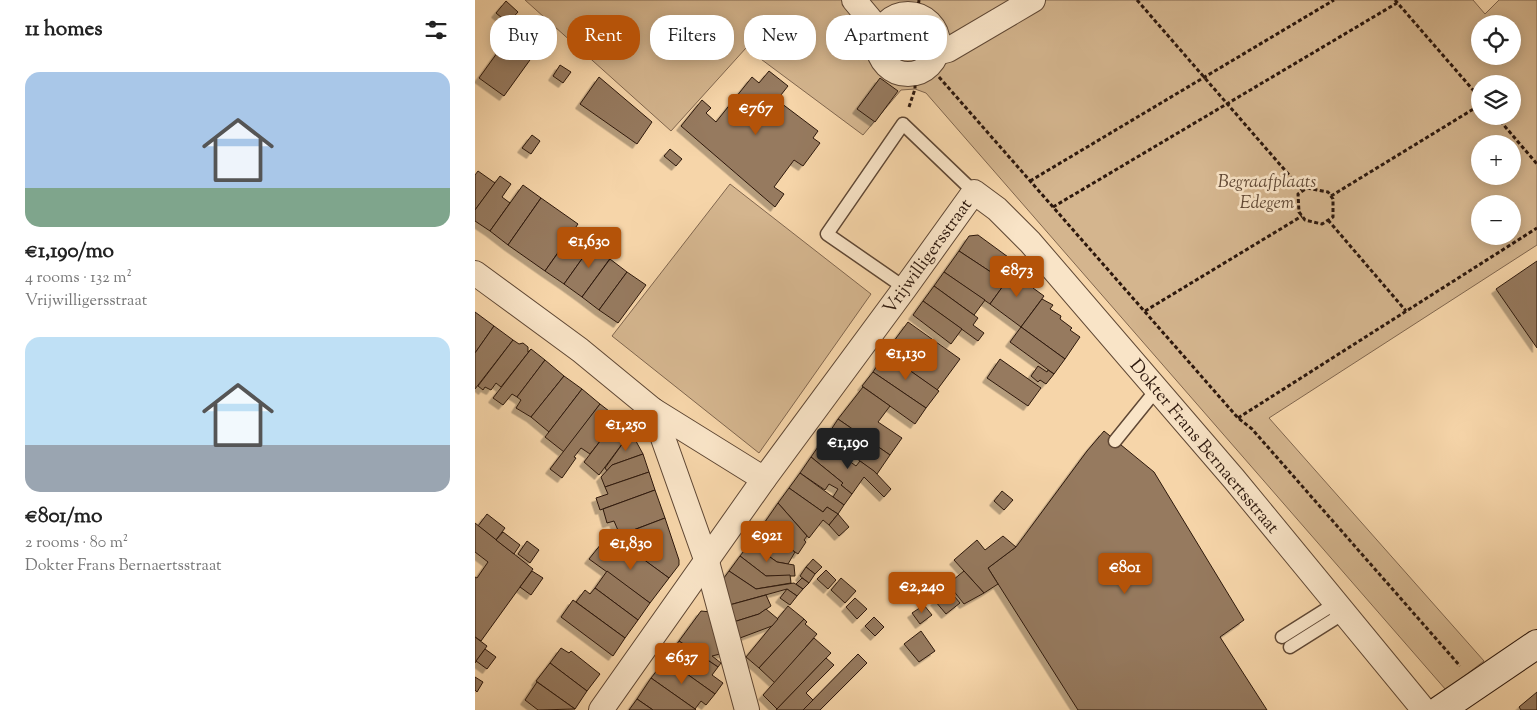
<!DOCTYPE html>
<meta charset="utf-8">
<style>
body{margin:0;font-family:"Sorts Mill Goudy",serif;background:#f6f6f6;color:#222;height:100vh;display:flex;flex-direction:column;font-size:19px;white-space:nowrap}
*{box-sizing:border-box;margin:0}
p{font-size:16px;color:#767676}
.icon{flex:none;width:28px;height:28px;fill:none;stroke:currentColor;stroke-width:2;stroke-linecap:round;stroke-linejoin:round}
.map{position:relative;flex:1;overflow:hidden}
.side{display:flex;flex-direction:column;background:#fff;width:475px}
.side>*{flex:none}
.banner{position:absolute;left:15px;top:15px;width:475px;height:45px;display:flex;gap:10px}
.fabs{position:absolute;left:996px;top:15px;display:grid;gap:10px}
.fabs a{display:grid;place-items:center;width:50px;height:50px;border-radius:50%;background:#fff;box-shadow:0 2px 12px #0003;font-size:25px}
.price{position:absolute;translate:-50% -42px;padding:0 11px;border-radius:5px;background:#b45309;color:#fff;font-size:16px;line-height:32px;filter:drop-shadow(0 1px 2px #0008)}
.price::after{content:'';position:absolute;left:50%;top:30px;width:15px;height:11px;margin-left:-8px;background:inherit;clip-path:polygon(0 0,100% 0,50% 100%)}
.price.selected{background:#222;color:#fff}
ul{padding:0;list-style:none}
li{display:grid;align-content:center;gap:10px;height:265px;padding:0 25px}
li span{display:grid;place-items:center;height:155px;border-radius:15px;color:#555}
li>.icon{margin-inline-start:auto}
span .icon{width:90px;height:90px;fill:#fffc;stroke-width:1}
li b{font-size:21px}
h2{display:flex;justify-content:space-between;align-items:center;height:60px;padding:0 25px;font-size:21px}
.tag{padding:0 18px;border-radius:20px;background:#fff;box-shadow:0 2px 12px #0003;font-size:18px;line-height:45px}
.tag.selected{background:#b45309;color:#fff}
main{display:flex;flex:1;min-height:0}
.map>svg:first-child{display:block}
.green{fill:#d4b58e;stroke:#80664e;fill-rule:evenodd}
.building{fill:#967a5e;stroke:#2d180d;filter:url(#shadow)}
.lines{fill:none;stroke-linecap:round;stroke-linejoin:round}
.lane-casing{stroke:#5f4734;stroke-width:15}
.street-casing{stroke:#5f4734;stroke-width:26}
.secondary-casing{stroke:#2d180d;stroke-width:30}
.path{stroke:#2d180d;stroke-width:3;stroke-dasharray:4 2.5;stroke-linecap:butt}
.lane{stroke:#f9e4c7;stroke-width:12}
.street{stroke:#f9e4c7;stroke-width:24}
.secondary{stroke:#f9e4c7;stroke-width:28}
.labels{text-anchor:middle;stroke-width:5;stroke-linejoin:round;paint-order:stroke}
.park-label{font-size:18px;font-style:italic;fill:#5f4734;stroke:#f9e4c7}
.street-label{font-size:18px;fill:#2d180d;stroke:#f9e4c7}
</style>
<main>
<section class="side">
<h2>11 homes<svg class="icon" aria-label="filters" viewBox="0 0 24 24"><path d="M4 7h16M4 17h16"/><circle cx="9" cy="7" r="2"/><circle cx="15" cy="17" r="2"/></svg></h2>
<ul>
<li><span style="background:linear-gradient(#a9c7e8 75%,#7fa58c 0)"><svg class="icon" aria-label="home" viewBox="0 0 24 24"><path d="M3 11l9-7 9 7M6 9v11h12V9"/></svg></span><div><b>€1,190/mo</b><p>4 rooms · 132 m²</p><p>Vrijwilligersstraat</p></div></li>
<li><span style="background:linear-gradient(#bfe0f5 70%,#9aa5b1 0)"><svg class="icon" aria-label="home" viewBox="0 0 24 24"><path d="M3 11l9-7 9 7M6 9v11h12V9"/></svg></span><div><b>€801/mo</b><p>2 rooms · 80 m²</p><p>Dokter Frans Bernaertsstraat</p></div></li>
</ul>
</section>
<div class="map">
<svg width="1062" height="710" viewBox="0 0 1062 710">
<defs>
<filter id="shadow"><feDropShadow dx="-4.5" dy="4.5" stdDeviation="0" flood-color="#0004"/></filter>
</defs>
<rect width="100%" height="100%" fill="#f6d5a9"/>
<filter id="stains"><feTurbulence type="fractalNoise" baseFrequency=".004" numOctaves="4"/><feColorMatrix values="0 0 0 0 .2 0 0 0 0 .09 0 0 0 0 .02 0 0 0 .5 -.17"/></filter>
<radialGradient id="worn" r=".72"><stop offset=".6" stop-color="#630" stop-opacity="0"/><stop offset="1" stop-color="#630" stop-opacity=".3"/></radialGradient>
<g class="green">
<path d="M 50,0 L 998,0 L 1010,14 L 1024,0 L 1062,0 L 1062,245 L 794,418 L 1009,661 L 971,690 L 451,93 L 440,89 L 426,90 L 388,135 L 271,48 L 196,131 ZM 1005,24 L 1038,24 L 1038,56 L 1005,56 ZM 1005,84 L 1038,84 L 1038,116 L 1005,116 ZM 1005,144 L 1038,144 L 1038,176 L 1005,176 ZM 1005,204 L 1038,204 L 1038,236 L 1005,236 Z"/>
<polygon points="255,184 396,294 284,453 137,336"/>
</g>
<g class="building">
<polygon points="31,1 43,12 33,23 21,13"/>
<polygon points="35,35 60,53 29,96 4,78"/>
<polygon points="85,65 96,72 88,83 78,76"/>
<polygon points="294,71 313,86 302,100 343,131 338,138 345,143 328,166 319,160 299,187 309,194 300,207 206,126 227,100 236,108 231,113 241,122 277,77 284,83"/>
<polygon points="124,77 177,122 162,144 105,104"/>
<polygon points="405,78 423,91 400,122 382,109"/>
<polygon points="57,135 65,141 56,154 47,148"/>
<polygon points="195,149 207,159 201,166 189,156"/>
<polygon points="3,171 20,183 0,210 0,175"/>
<polygon points="25,176 36,184 27,197 35,203 15,231 0,221 0,210"/>
<polygon points="48,185 66,198 33,245 15,231"/>
<polygon points="66,198 103,224 70,271 33,245"/>
<polygon points="100,229 119,242 89,284 70,271"/>
<polygon points="503,235 544,265 531,282 484,251 494,236"/>
<polygon points="119,242 124,248 130,246 139,253 107,297 89,284"/>
<polygon points="484,251 531,282 515,304 469,272"/>
<polygon points="135,259 152,272 124,310 107,297"/>
<polygon points="1062,261 1062,348 1021,289"/>
<polygon points="541,268 551,276 549,278 560,286 558,288 569,296 546,327 515,304"/>
<polygon points="152,272 171,285 143,323 124,310"/>
<polygon points="469,272 510,300 499,315 459,286"/>
<polygon points="459,286 503,318 498,325 509,333 503,341 448,301"/>
<polygon points="567,299 578,305 575,309 586,316 585,319 597,328 595,330 605,337 590,359 546,327"/>
<polygon points="448,301 487,329 476,344 438,315"/>
<polygon points="0,312 19,326 0,353"/>
<polygon points="433,322 485,359 462,390 410,353"/>
<polygon points="19,326 38,340 0,389 0,353"/>
<polygon points="546,327 590,359 579,374 535,342"/>
<polygon points="38,340 44,344 48,343 53,347 53,352 56,349 26,387 21,383 16,390 10,387 8,390 3,386"/>
<polygon points="56,349 70,360 42,397 37,394 28,405 18,398"/>
<polygon points="410,353 464,391 451,408 398,372"/>
<polygon points="525,359 566,388 553,406 512,378"/>
<polygon points="70,360 89,376 56,417 41,408 46,400 42,397"/>
<polygon points="563,366 572,372 573,370 579,374 571,384 565,380 563,382 556,376"/>
<polygon points="398,372 451,408 440,424 387,386"/>
<polygon points="89,376 107,389 74,432 56,417"/>
<polygon points="388,387 415,406 403,422 427,438 415,455 363,419"/>
<polygon points="107,389 125,404 89,452 70,437"/>
<polygon points="125,404 143,418 115,454 106,448 99,457 101,458 87,478 75,469"/>
<polygon points="143,418 156,432 124,475 109,462"/>
<polygon points="363,419 415,455 402,474 352,436"/>
<polygon points="629,431 679,472 769,620 745,637 792,710 603,710 513,568 541,547 612,451"/>
<polygon points="156,432 168,454 137,465 132,471 130,468"/>
<polygon points="347,441 381,466 385,461 399,471 416,489 409,497 389,477 377,494 366,485 368,483 336,457"/>
<polygon points="168,454 174,472 130,487 126,477 137,465"/>
<polygon points="336,457 368,483 366,485 377,494 369,505 358,497 363,489 354,484 350,490 325,473"/>
<polygon points="174,472 180,490 125,510 121,498 133,494 130,487"/>
<polygon points="325,473 369,505 363,514 352,507 348,512 314,488"/>
<polygon points="314,488 348,512 352,507 363,514 354,525 348,520 334,538 303,503"/>
<polygon points="180,490 190,518 145,535 139,521 132,523 128,509"/>
<polygon points="527,491 538,500 529,510 519,501"/>
<polygon points="303,503 332,536 329,540 331,542 323,554 285,529"/>
<polygon points="12,514 30,528 21,540 3,526"/>
<polygon points="363,514 374,527 364,536 354,525"/>
<polygon points="190,518 204,560 204,565 194,578 158,552 162,547 156,531"/>
<polygon points="0,523 58,569 6,641 0,637 0,577 2,578 13,562 0,552"/>
<polygon points="285,529 320,552 313,564 302,562 275,543"/>
<polygon points="28,532 45,545 39,554 21,540"/>
<polygon points="528,536 541,547 513,568 523,584 509,593 479,560 502,540 510,550"/>
<polygon points="52,541 64,550 55,563 43,554"/>
<polygon points="275,543 302,562 319,565 320,576 291,576 265,556"/>
<polygon points="126,544 140,555 149,545 194,578 175,603 114,559"/>
<polygon points="265,556 291,576 315,575 316,583 281,589 254,571"/>
<polygon points="338,559 347,567 340,574 331,567"/>
<polygon points="331,567 340,574 334,583 325,576"/>
<polygon points="351,570 361,580 353,589 342,579"/>
<polygon points="57,571 68,578 56,595 45,587"/>
<polygon points="132,571 175,603 163,620 120,588"/>
<polygon points="254,571 281,589 319,583 328,589 322,596 312,589 247,607 243,586"/>
<polygon points="489,571 509,593 489,604 473,584"/>
<polygon points="327,578 334,583 328,589 321,584"/>
<polygon points="366,578 381,591 370,603 356,590"/>
<polygon points="120,588 163,620 150,638 101,602 110,590 115,594"/>
<polygon points="312,589 322,596 315,605 305,598"/>
<polygon points="474,590 485,603 471,614 460,601"/>
<polygon points="291,595 296,606 284,614 252,624 247,607"/>
<polygon points="380,598 392,609 382,619 371,607"/>
<polygon points="98,600 150,638 138,656 86,617"/>
<polygon points="449,605 457,615 445,624 437,613"/>
<polygon points="313,606 329,619 284,668 271,657"/>
<polygon points="291,609 303,619 297,626 257,641 252,624 284,614"/>
<polygon points="226,611 236,612 249,653 237,656 246,663 243,667 204,641"/>
<polygon points="399,617 409,627 400,636 390,626"/>
<polygon points="329,619 332,622 330,624 342,634 300,683 284,668"/>
<polygon points="446,631 460,651 444,662 429,644"/>
<polygon points="0,637 12,646 0,663"/>
<polygon points="339,638 356,653 302,709 288,695"/>
<polygon points="204,641 243,667 237,675 248,683 240,694 191,659"/>
<polygon points="86,648 94,653 96,651 125,674 112,691 75,663"/>
<polygon points="10,649 21,657 12,669 1,661"/>
<polygon points="383,654 392,663 345,710 328,710"/>
<polygon points="351,658 359,665 331,693 338,700 328,710 301,710"/>
<polygon points="191,659 240,694 231,705 226,701 220,709 176,678"/>
<polygon points="75,663 112,691 100,709 61,681"/>
<polygon points="0,677 8,682 2,692 0,690"/>
<polygon points="176,678 220,709 221,710 178,710 162,699"/>
<polygon points="62,682 100,709 63,710 50,700"/>
<polygon points="1062,692 1062,710 1046,710 1044,707"/>
<polygon points="162,699 178,710 154,710"/>
</g>
<g class="lines">
<defs>
<g id="lane">
<polyline points="430,288 352,234 428,124 499,192"/>
<polyline points="640,441 682,389"/>
<polyline points="807,637 861,603"/>
<polyline points="815,647 869,613"/>
</g>
<g id="street">
<polyline points="379,0 405,31"/>
<circle cx="433" cy="44" r="30"/>
<polyline points="461,53 473,50 558,0"/>
<polyline points="0,273 105,350 178,410 289,479"/>
<polyline points="178,410 232,562 272,710"/>
<polyline points="126,710 289,479 430,288 499,192 522,209 555,242 759,479 949,710"/>
</g>
<polyline id="secondary" points="965,710 1062,644"/>
</defs>
<use href="#lane" class="lane-casing"/>
<use href="#street" class="street-casing"/>
<use href="#secondary" class="secondary-casing"/>
<g class="path">
<polyline points="662,0 828,191"/>
<polyline points="920,0 1005,98"/>
<polyline points="442,16 444,0"/>
<polyline points="464,77 763,418 777,429 985,666"/>
<polyline points="434,107 440,89 440,73"/>
<polyline points="1021,116 1062,164"/>
<polyline points="555,181 859,0"/>
<polygon points="832,188 853,192 858,199 858,217 847,224 830,220 824,212 823,194"/>
<polyline points="856,196 1005,105"/>
<polyline points="578,207 922,3"/>
<polyline points="853,220 931,311"/>
<polyline points="670,311 827,216"/>
<polyline points="763,418 1062,228"/>
</g>
<use href="#lane" class="lane"/>
<use href="#street" class="street"/>
<use href="#secondary" class="secondary"/>
</g>
<g class="labels">
<g class="park-label">
<text x="792" y="187">Begraafplaats<tspan x="792" dy="21">Edegem</tspan></text>
</g>
<g class="street-label">
<text transform="translate(452 256) rotate(-54)" y="6">Vrijwilligersstraat</text>
<text transform="translate(730 446) rotate(50)" y="6">Dokter Frans Bernaertsstraat</text>
</g>
</g>
<rect width="100%" height="100%" filter="url(#stains)"/>
<rect width="100%" height="100%" fill="url(#worn)"/>
</svg>
<div class="fabs">
<a><svg class="icon" aria-label="locate" viewBox="0 0 24 24"><circle cx="12" cy="12" r="6"/><path d="M12 2v4M12 18v4M2 12h4M18 12h4"/></svg></a>
<a><svg class="icon" aria-label="layers" viewBox="0 0 24 24"><path d="M12 4l9 5-9 5-9-5zM3 14l9 5 9-5"/></svg></a>
<a>+</a>
<a>−</a>
</div>
<b class="price" style="left:281px;top:136px">€767</b>
<b class="price" style="left:114px;top:269px">€1,630</b>
<b class="price" style="left:542px;top:298px">€873</b>
<b class="price" style="left:431px;top:381px">€1,130</b>
<b class="price" style="left:151px;top:452px">€1,250</b>
<b class="price selected" style="left:373px;top:470px">€1,190</b>
<b class="price" style="left:292px;top:563px">€921</b>
<b class="price" style="left:156px;top:571px">€1,830</b>
<b class="price" style="left:650px;top:595px">€801</b>
<b class="price" style="left:447px;top:614px">€2,240</b>
<b class="price" style="left:207px;top:685px">€637</b>
<div class="banner">
<a class="tag">Buy</a>
<a class="tag selected">Rent</a>
<a class="tag">Filters</a>
<a class="tag">New</a>
<a class="tag">Apartment</a>
</div>
</div>
</main>
